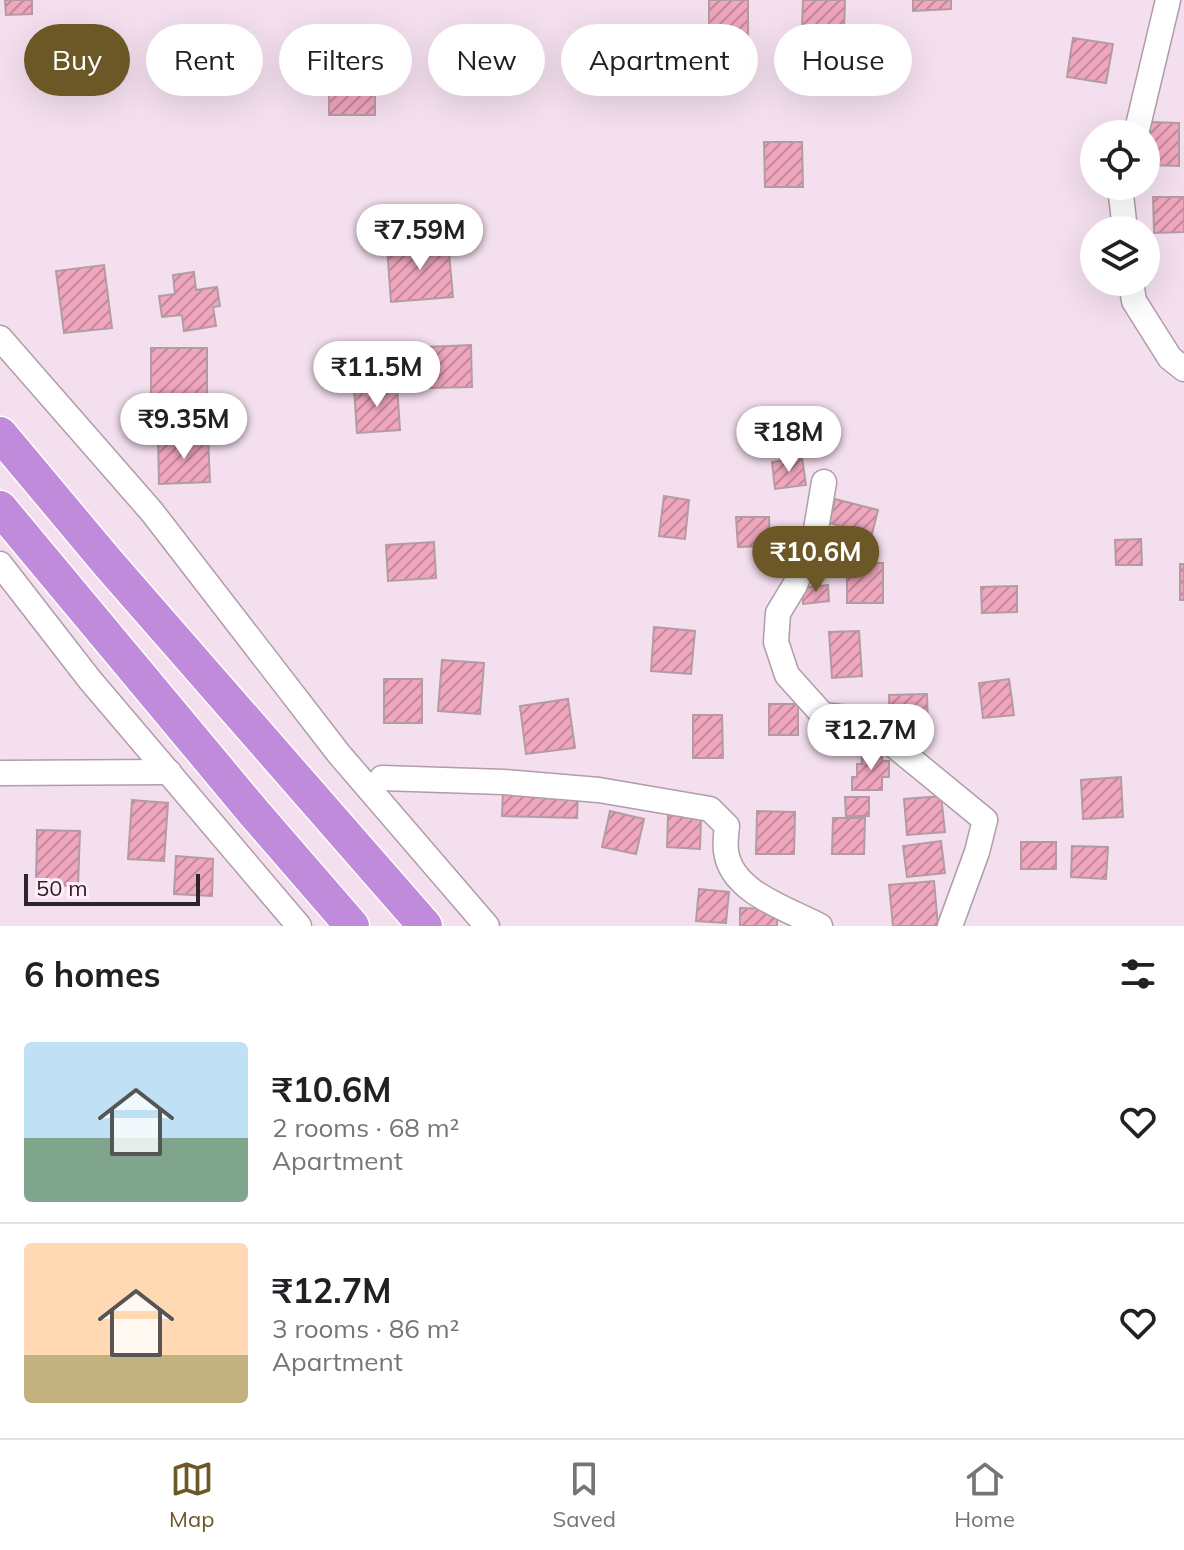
<!DOCTYPE html>
<meta charset="utf-8">
<style>
body{margin:0;font-family:Mulish,sans-serif;background:#f2f2f2;color:#202124;height:100vh;display:flex;flex-direction:column;font-size:30px;white-space:nowrap}
*{box-sizing:border-box;margin:0}
p{font-size:26px;color:#757577}
.icon{flex:none;width:44px;height:44px;fill:none;stroke:currentColor;stroke-width:2;stroke-linecap:round;stroke-linejoin:round}
.map{position:relative;height:926px;overflow:hidden}
.sheet{display:flex;flex-direction:column;background:#fff;flex:1}
.sheet>*{flex:none}
.hud{position:absolute;left:24px;top:24px;width:1136px;height:72px;display:flex;gap:16px}
.controls{position:absolute;left:1080px;top:120px;display:grid;gap:16px}
.controls a{display:grid;place-items:center;width:80px;height:80px;border-radius:50%;background:#fff;box-shadow:0 8px 32px #0002;font-size:40px}
.scale{position:absolute;left:24px;bottom:20px;width:176px;box-sizing:border-box;padding-left:8px;border:4px solid #2b2429;border-top:0;font-size:22px;line-height:28px;white-space:nowrap;color:#2b2429;-webkit-text-stroke:6px #ffeefa;paint-order:stroke}
.price{position:absolute;translate:-50% -68px;padding:0 18px;border-radius:28px;background:#fff;color:#222;font-size:26px;line-height:52px;filter:drop-shadow(0 2px 4px #0008)}
.price::after{content:'';position:absolute;left:50%;top:48px;width:24px;height:18px;margin-left:-12px;background:inherit;clip-path:polygon(0 0,100% 0,50% 100%)}
.price.active{background:#6c5726;color:#fff}
ul{padding:0;list-style:none}
li{display:flex;align-items:center;gap:24px;height:200px;padding:0 24px}
li+li{border-top:2px solid #e0e0e0}
li span{display:grid;place-items:center;flex:none;width:224px;height:160px;border-radius:8px;color:#555}
li>.icon{margin-inline-start:auto}
span .icon{width:96px;height:96px;fill:#fffc;stroke-width:1}
li b{font-size:34px}
h2{display:flex;justify-content:space-between;align-items:center;height:96px;padding:0 24px;font-size:34px}
.tag{padding:0 28px;border-radius:36px;background:#fff;box-shadow:0 8px 32px #0002;font-size:28px;line-height:72px}
.tag.active{background:#6c5726;color:#fff}
.tabs{display:flex;justify-content:space-around;align-items:center;height:112px;border-top:2px solid #e0e0e0;background:#fff;font-size:22px;color:#757577}
.tabs a{display:grid;justify-items:center;gap:4px}
.tabs .active{color:#6c5726}
.map>svg:first-child{display:block}
.building{fill:url(#building-hatch);stroke:#b49ba2;stroke-width:2}
.lines{fill:none;stroke-linecap:round;stroke-linejoin:round}
.minor-casing{stroke:#b09caa;stroke-width:27}
.highway-casing{stroke:#fff;stroke-width:37}
.minor{stroke:#fff;stroke-width:24}
.highway{stroke:#bf8bda;stroke-width:34}
</style>
<div class="map">
<svg width="1184" height="926" viewBox="0 0 1184 926">
<defs>
<pattern id="building-hatch" width="6" height="6" patternUnits="userSpaceOnUse" patternTransform="scale(2)"><rect width="6" height="6" fill="#f0a6be"/><path d="M-1 1l2-2M0 6l6-6M5 7l2-2" fill="none" stroke="#c3879a"/></pattern>
</defs>
<rect width="100%" height="100%" fill="#f4dfee"/>
<g class="building">
<polygon points="5,0 32,0 32,14 6,15"/>
<rect x="709" y="0" width="39" height="44"/>
<polygon points="803,0 845,0 844,30 802,28"/>
<polygon points="913,0 951,0 951,9 913,11"/>
<polygon points="1073,38 1113,44 1106,83 1067,77"/>
<rect x="329" y="77" width="46" height="38"/>
<polygon points="1150,122 1179,123 1179,166 1150,165"/>
<polygon points="764,142 802,142 803,187 765,187"/>
<polygon points="1153,197 1184,197 1184,232 1154,233"/>
<polygon points="448,242 453,297 391,302 387,247"/>
<polygon points="104,265 112,328 64,333 56,271"/>
<polygon points="194,272 196,290 217,287 220,306 213,307 216,326 184,331 182,315 162,317 159,296 175,294 173,275"/>
<polygon points="471,345 472,387 427,388 426,347"/>
<rect x="151" y="348" width="56" height="54"/>
<polygon points="397,385 400,430 357,433 354,388"/>
<polygon points="208,437 210,482 159,484 158,439"/>
<polygon points="802,458 806,485 775,489 772,462"/>
<polygon points="664,496 689,500 685,539 659,536"/>
<polygon points="835,499 878,510 872,534 829,523"/>
<polygon points="736,517 769,517 770,546 738,547"/>
<polygon points="1141,539 1142,565 1116,565 1115,540"/>
<polygon points="434,542 436,578 388,581 386,545"/>
<rect x="847" y="563" width="36" height="40"/>
<rect x="1180" y="564" width="4" height="36"/>
<polygon points="828,585 829,601 803,604 802,588"/>
<polygon points="1017,586 1017,612 982,613 981,587"/>
<polygon points="654,627 695,631 691,674 651,671"/>
<polygon points="859,631 862,676 832,678 829,632"/>
<polygon points="442,660 484,663 480,714 438,711"/>
<rect x="384" y="679" width="38" height="44"/>
<polygon points="1009,679 1014,715 983,718 979,683"/>
<polygon points="927,694 928,729 890,730 889,695"/>
<polygon points="568,699 575,748 526,754 520,706"/>
<rect x="769" y="704" width="29" height="31"/>
<polygon points="693,715 722,715 723,758 693,758"/>
<polygon points="862,751 882,751 882,761 889,761 889,777 882,777 882,790 852,790 852,777 857,777 857,764 862,764"/>
<polygon points="1121,777 1123,817 1083,819 1081,780"/>
<polygon points="503,791 578,792 577,818 502,816"/>
<polygon points="941,796 945,832 907,835 904,799"/>
<polygon points="845,797 869,797 869,816 846,816"/>
<polygon points="132,800 168,803 164,861 128,859"/>
<polygon points="610,811 644,819 636,854 602,847"/>
<polygon points="757,811 795,812 794,854 756,854"/>
<polygon points="668,815 701,816 700,849 667,847"/>
<polygon points="833,818 865,818 864,854 832,854"/>
<polygon points="37,830 80,831 78,886 36,885"/>
<polygon points="941,841 945,873 907,877 903,846"/>
<rect x="1021" y="842" width="35" height="27"/>
<polygon points="1072,846 1108,847 1106,879 1071,877"/>
<polygon points="176,856 213,859 212,896 174,894"/>
<polygon points="934,881 938,926 893,926 889,885"/>
<polygon points="699,889 729,892 726,923 696,921"/>
<polygon points="740,908 777,909 777,926 740,926"/>
</g>
<g class="lines">
<defs>
<g id="minor">
<polyline points="1136,134 1168,0"/>
<polyline points="1124,186 1121,195 1125,230"/>
<polyline points="1131,282 1134,301 1170,358 1184,369"/>
<polyline points="0,338 152,512 339,754 487,926"/>
<polyline points="824,482 815,535 795,585 778,613 776,642 787,675 823,715 863,720 985,820 977,852 950,926"/>
<polyline points="0,564 90,680 299,926"/>
<polyline points="0,773 169,772"/>
<path d="M 382,778 L 504,782 L 599,790 L 710,809 L 727,826 C 726,834 725,843 726,851 C 731,893 789,909 820,926"/>
</g>
<g id="highway">
<polyline points="0,434 108,563 425,926"/>
<polyline points="0,508 255,814 352,926"/>
</g>
</defs>
<use href="#minor" class="minor-casing"/>
<use href="#highway" class="highway-casing"/>
<use href="#minor" class="minor"/>
<use href="#highway" class="highway"/>
</g>
</svg>
<div class="controls">
<a><svg class="icon" aria-label="locate" viewBox="0 0 24 24"><circle cx="12" cy="12" r="6"/><path d="M12 2v4M12 18v4M2 12h4M18 12h4"/></svg></a>
<a><svg class="icon" aria-label="layers" viewBox="0 0 24 24"><path d="M12 4l9 5-9 5-9-5zM3 14l9 5 9-5"/></svg></a>
</div>
<div class="scale">50 m</div>
<b class="price" style="left:420px;top:272px">₹7.59M</b>
<b class="price" style="left:377px;top:409px">₹11.5M</b>
<b class="price" style="left:184px;top:461px">₹9.35M</b>
<b class="price" style="left:789px;top:474px">₹18M</b>
<b class="price active" style="left:816px;top:594px">₹10.6M</b>
<b class="price" style="left:871px;top:772px">₹12.7M</b>
<div class="hud">
<a class="tag active">Buy</a>
<a class="tag">Rent</a>
<a class="tag">Filters</a>
<a class="tag">New</a>
<a class="tag">Apartment</a>
<a class="tag">House</a>
</div>
</div>
<section class="sheet">
<h2>6 homes<svg class="icon" aria-label="filters" viewBox="0 0 24 24"><path d="M4 7h16M4 17h16"/><circle cx="9" cy="7" r="2"/><circle cx="15" cy="17" r="2"/></svg></h2>
<ul>
<li><span style="background:linear-gradient(#bfe0f5 60%,#7fa58c 0)"><svg class="icon" aria-label="home" viewBox="0 0 24 24"><path d="M3 11l9-7 9 7M6 9v11h12V9"/></svg></span><div><b>₹10.6M</b><p>2 rooms · 68 m²</p><p>Apartment</p></div><svg class="icon" aria-label="heart" viewBox="0 0 24 24"><path d="M12 20l-8-8c-3-5 5-10 8-4 3-6 11-1 8 4z"/></svg></li>
<li><span style="background:linear-gradient(#ffd9b3 70%,#c2b280 0)"><svg class="icon" aria-label="home" viewBox="0 0 24 24"><path d="M3 11l9-7 9 7M6 9v11h12V9"/></svg></span><div><b>₹12.7M</b><p>3 rooms · 86 m²</p><p>Apartment</p></div><svg class="icon" aria-label="heart" viewBox="0 0 24 24"><path d="M12 20l-8-8c-3-5 5-10 8-4 3-6 11-1 8 4z"/></svg></li>
</ul>
</section>
<nav class="tabs">
<a class="active"><svg class="icon" aria-label="map" viewBox="0 0 24 24"><path d="M3 6l6-2 6 2 6-2v14l-6 2-6-2-6 2zM9 4v14M15 6v14"/></svg>Map</a>
<a><svg class="icon" aria-label="saved" viewBox="0 0 24 24"><path d="M7 4h10v16l-5-4-5 4z"/></svg>Saved</a>
<a><svg class="icon" aria-label="home" viewBox="0 0 24 24"><path d="M3 11l9-7 9 7M6 9v11h12V9"/></svg>Home</a>
</nav>
